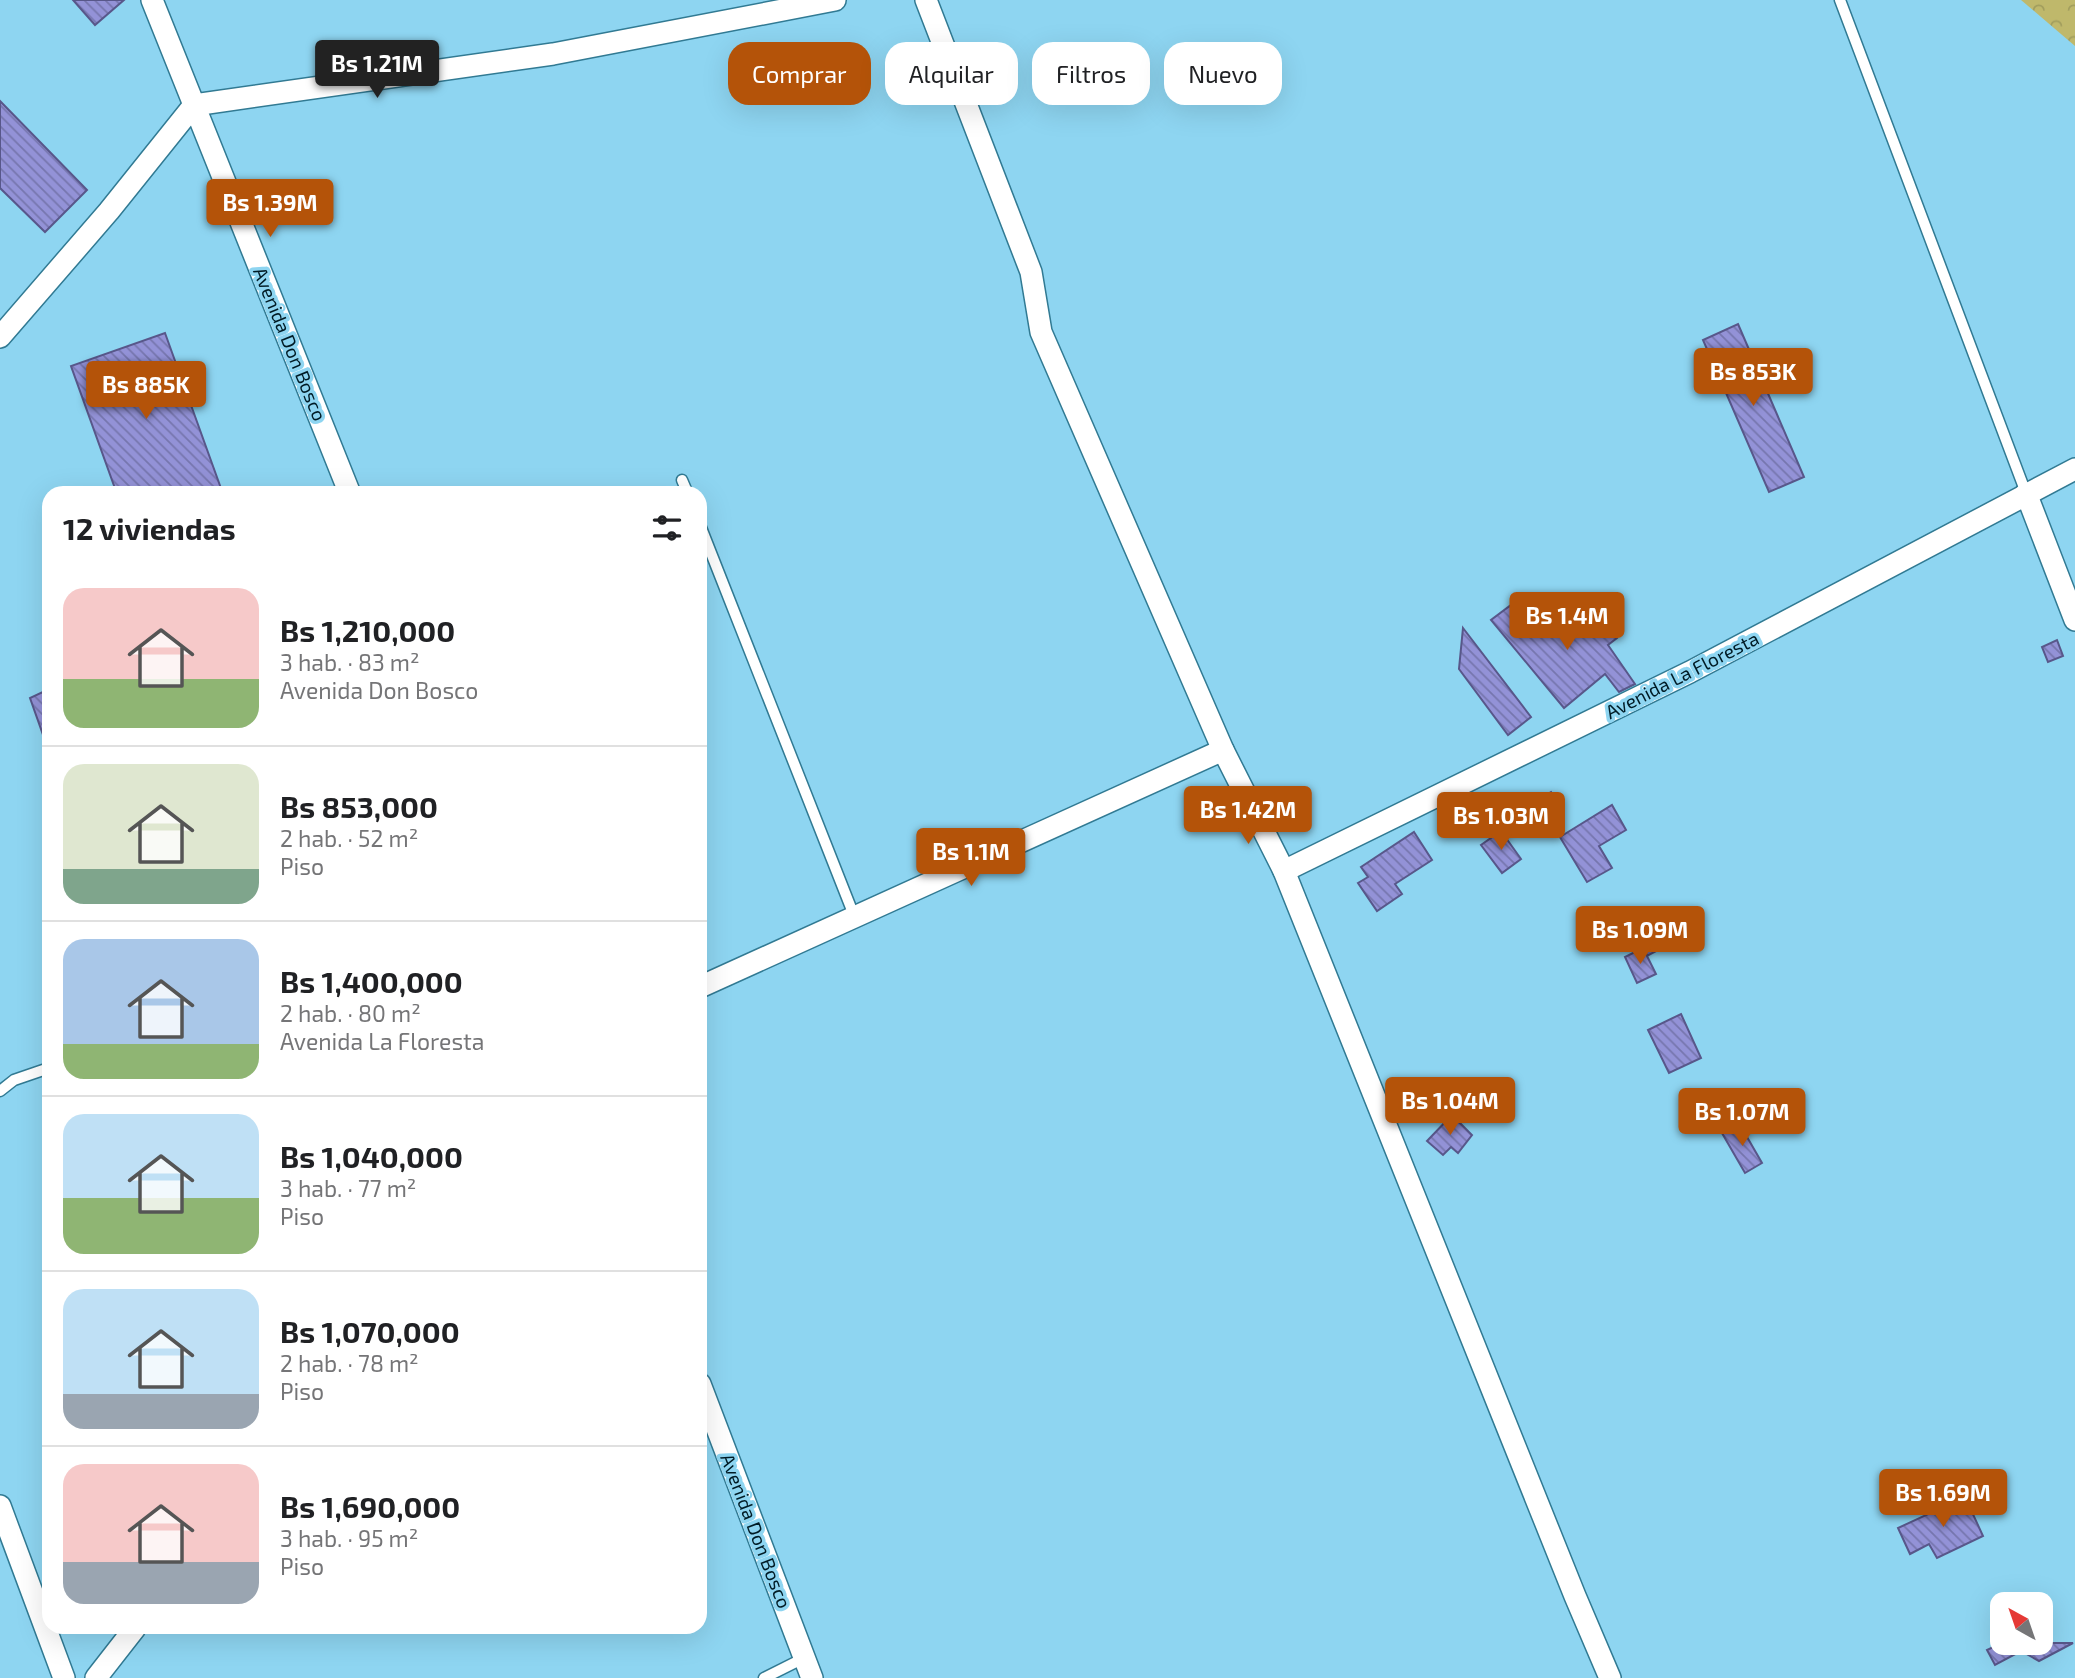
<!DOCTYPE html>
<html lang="es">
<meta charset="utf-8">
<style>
body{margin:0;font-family:"Exo 2",sans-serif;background:#f2f2f2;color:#202124;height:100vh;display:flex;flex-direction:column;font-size:26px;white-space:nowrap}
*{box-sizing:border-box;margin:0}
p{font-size:23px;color:#757577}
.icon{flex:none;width:38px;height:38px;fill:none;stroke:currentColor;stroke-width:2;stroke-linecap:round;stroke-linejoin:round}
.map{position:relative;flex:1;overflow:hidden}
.drawer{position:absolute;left:42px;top:486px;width:665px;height:1148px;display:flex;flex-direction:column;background:#fff;border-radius:21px;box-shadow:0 7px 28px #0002}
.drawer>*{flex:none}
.guide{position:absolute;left:728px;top:42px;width:665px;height:63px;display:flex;gap:14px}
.needle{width:46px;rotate:320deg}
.buttons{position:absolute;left:1990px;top:1592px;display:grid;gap:14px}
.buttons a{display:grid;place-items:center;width:63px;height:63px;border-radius:14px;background:#fff;box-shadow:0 7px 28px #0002;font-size:35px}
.price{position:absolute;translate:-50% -60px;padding:0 16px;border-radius:7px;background:#b45309;color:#fff;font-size:23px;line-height:46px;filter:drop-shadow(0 2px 4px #0008)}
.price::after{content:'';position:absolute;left:50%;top:42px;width:21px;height:16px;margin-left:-10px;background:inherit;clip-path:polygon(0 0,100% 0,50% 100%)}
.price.selected{background:#222;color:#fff}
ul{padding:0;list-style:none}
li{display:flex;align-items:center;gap:21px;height:175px;padding:0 21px}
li+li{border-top:2px solid #e0e0e0}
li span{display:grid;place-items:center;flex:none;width:196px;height:140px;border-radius:21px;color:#555}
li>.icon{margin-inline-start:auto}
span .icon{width:84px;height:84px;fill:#fffc;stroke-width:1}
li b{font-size:30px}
h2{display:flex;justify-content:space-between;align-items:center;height:84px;padding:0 21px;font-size:30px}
.tag{padding:0 24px;border-radius:21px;background:#fff;box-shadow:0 7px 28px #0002;font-size:24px;line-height:63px}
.tag.selected{background:#b45309;color:#fff}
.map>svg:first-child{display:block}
.forest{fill:url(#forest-crowns)}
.building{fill:url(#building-back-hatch);stroke:#58578a;stroke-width:2}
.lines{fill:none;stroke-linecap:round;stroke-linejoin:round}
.service-casing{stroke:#317a93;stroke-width:13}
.minor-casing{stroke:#317a93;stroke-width:24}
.service{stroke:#fff;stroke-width:10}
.minor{stroke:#fff;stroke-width:21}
.labels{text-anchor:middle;stroke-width:7;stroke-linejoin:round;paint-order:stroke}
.street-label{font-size:19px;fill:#001b25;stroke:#8ed5f1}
</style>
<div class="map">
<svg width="2075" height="1678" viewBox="0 0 2075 1678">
<defs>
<pattern id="forest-crowns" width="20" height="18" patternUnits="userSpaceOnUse" patternTransform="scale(1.75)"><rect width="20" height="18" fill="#bfb86b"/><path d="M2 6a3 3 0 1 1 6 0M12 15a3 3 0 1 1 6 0" fill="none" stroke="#a29e5d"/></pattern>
<pattern id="building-back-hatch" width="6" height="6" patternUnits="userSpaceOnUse" patternTransform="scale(1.75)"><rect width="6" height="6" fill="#9392d7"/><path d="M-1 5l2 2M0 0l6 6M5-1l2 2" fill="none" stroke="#7676ae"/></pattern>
</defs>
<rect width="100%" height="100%" fill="#8ed5f1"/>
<polygon class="forest" points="2021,0 2075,0 2075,46"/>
<g class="building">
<polygon points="73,0 124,0 95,25"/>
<polygon points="0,101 87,190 45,232 0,188"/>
<polygon points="1738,324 1804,477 1769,492 1703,340"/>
<polygon points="165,333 223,494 117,494 71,366"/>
<polygon points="1592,603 1617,638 1608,645 1635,684 1619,692 1605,674 1564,708 1491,620 1511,605 1531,631 1542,623 1550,633"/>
<polygon points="1463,628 1531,717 1508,735 1459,669"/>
<polygon points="2057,640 2063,656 2048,662 2042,647"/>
<polygon points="49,689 49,745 47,746 30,698"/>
<polygon points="1551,792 1561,810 1528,830 1518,811"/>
<polygon points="1612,805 1626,830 1599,846 1612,868 1587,882 1560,837"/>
<polygon points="1501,831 1521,859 1502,873 1481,845"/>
<polygon points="1414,832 1432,860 1395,884 1402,894 1377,911 1358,883 1368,877 1361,867"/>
<polygon points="1661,911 1677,940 1647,956 1632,927"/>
<polygon points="1643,948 1656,974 1637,983 1625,957"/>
<polygon points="1681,1014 1701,1058 1669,1073 1648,1030"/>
<polygon points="1452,1115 1472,1135 1458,1153 1451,1147 1443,1155 1427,1141"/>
<polygon points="1739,1123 1762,1163 1745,1173 1722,1133"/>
<polygon points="1965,1497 1983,1536 1937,1558 1929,1544 1910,1554 1898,1528"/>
<polygon points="2002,1643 2073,1643 2039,1661 2021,1651 1995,1665 1987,1650"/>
</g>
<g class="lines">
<defs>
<g id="service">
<polyline points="1840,0 2026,493"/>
<polyline points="682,480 688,494"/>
<polyline points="700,525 855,918"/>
<polyline points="0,1091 14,1080 49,1068"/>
<polyline points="764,1678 804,1658"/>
</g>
<g id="minor">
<polyline points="152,0 350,494"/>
<polyline points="926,0 1031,272 1041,332 1223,750 1284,871 1575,1596 1610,1678"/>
<polyline points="0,337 109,211 194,105 553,54 835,0"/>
<polyline points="2026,493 2075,620"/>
<polyline points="1284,871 1690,672 2075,469"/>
<polyline points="700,987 1223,750"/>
<polyline points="700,1384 812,1678"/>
<polyline points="0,1506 64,1678"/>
<polyline points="96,1678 135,1628"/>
</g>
</defs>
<use href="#service" class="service-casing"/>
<use href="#minor" class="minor-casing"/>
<use href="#service" class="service"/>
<use href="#minor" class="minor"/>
</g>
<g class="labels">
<g class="street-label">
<text transform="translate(290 344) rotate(68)" y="7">Avenida Don Bosco</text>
<text transform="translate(1682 675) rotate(-27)" y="7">Avenida La Floresta</text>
<text transform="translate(756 1531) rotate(69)" y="7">Avenida Don Bosco</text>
</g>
</g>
</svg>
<div class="buttons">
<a><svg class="needle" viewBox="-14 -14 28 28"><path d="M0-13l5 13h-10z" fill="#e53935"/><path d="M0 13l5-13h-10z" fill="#757577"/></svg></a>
</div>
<b class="price selected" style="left:377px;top:100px">Bs 1.21M</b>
<b class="price" style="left:270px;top:239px">Bs 1.39M</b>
<b class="price" style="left:1753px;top:408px">Bs 853K</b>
<b class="price" style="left:146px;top:421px">Bs 885K</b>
<b class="price" style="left:1567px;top:652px">Bs 1.4M</b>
<b class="price" style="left:1248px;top:846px">Bs 1.42M</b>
<b class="price" style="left:1501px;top:852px">Bs 1.03M</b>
<b class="price" style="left:971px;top:888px">Bs 1.1M</b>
<b class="price" style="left:1640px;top:966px">Bs 1.09M</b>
<b class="price" style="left:1450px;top:1137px">Bs 1.04M</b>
<b class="price" style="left:1742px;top:1148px">Bs 1.07M</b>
<b class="price" style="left:1943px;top:1529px">Bs 1.69M</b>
<div class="guide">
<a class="tag selected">Comprar</a>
<a class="tag">Alquilar</a>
<a class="tag">Filtros</a>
<a class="tag">Nuevo</a>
</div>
<section class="drawer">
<h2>12 viviendas<svg class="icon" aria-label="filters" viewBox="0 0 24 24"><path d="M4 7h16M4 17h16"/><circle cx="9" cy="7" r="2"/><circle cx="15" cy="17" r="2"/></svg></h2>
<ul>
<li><span style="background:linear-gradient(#f6c9c9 65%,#8fb573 0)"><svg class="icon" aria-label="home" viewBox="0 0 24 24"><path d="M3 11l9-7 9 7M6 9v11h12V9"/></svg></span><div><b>Bs 1,210,000</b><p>3 hab. · 83 m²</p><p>Avenida Don Bosco</p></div></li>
<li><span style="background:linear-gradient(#dfe7d0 75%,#7fa58c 0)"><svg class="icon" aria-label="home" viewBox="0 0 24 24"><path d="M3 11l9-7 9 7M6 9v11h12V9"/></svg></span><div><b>Bs 853,000</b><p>2 hab. · 52 m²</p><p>Piso</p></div></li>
<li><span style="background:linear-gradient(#a9c7e8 75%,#8fb573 0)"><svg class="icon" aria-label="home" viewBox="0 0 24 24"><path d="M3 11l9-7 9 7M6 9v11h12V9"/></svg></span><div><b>Bs 1,400,000</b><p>2 hab. · 80 m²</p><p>Avenida La Floresta</p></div></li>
<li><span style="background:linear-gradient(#bfe0f5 60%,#8fb573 0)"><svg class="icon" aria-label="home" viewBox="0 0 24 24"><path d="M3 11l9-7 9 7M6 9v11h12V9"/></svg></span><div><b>Bs 1,040,000</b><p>3 hab. · 77 m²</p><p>Piso</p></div></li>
<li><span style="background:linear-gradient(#bfe0f5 75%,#9aa5b1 0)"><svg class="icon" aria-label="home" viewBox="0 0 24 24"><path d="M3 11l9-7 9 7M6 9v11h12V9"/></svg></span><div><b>Bs 1,070,000</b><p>2 hab. · 78 m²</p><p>Piso</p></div></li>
<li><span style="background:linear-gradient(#f6c9c9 70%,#9aa5b1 0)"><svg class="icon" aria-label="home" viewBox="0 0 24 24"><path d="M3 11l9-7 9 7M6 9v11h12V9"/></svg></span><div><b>Bs 1,690,000</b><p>3 hab. · 95 m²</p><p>Piso</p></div></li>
</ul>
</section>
</div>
